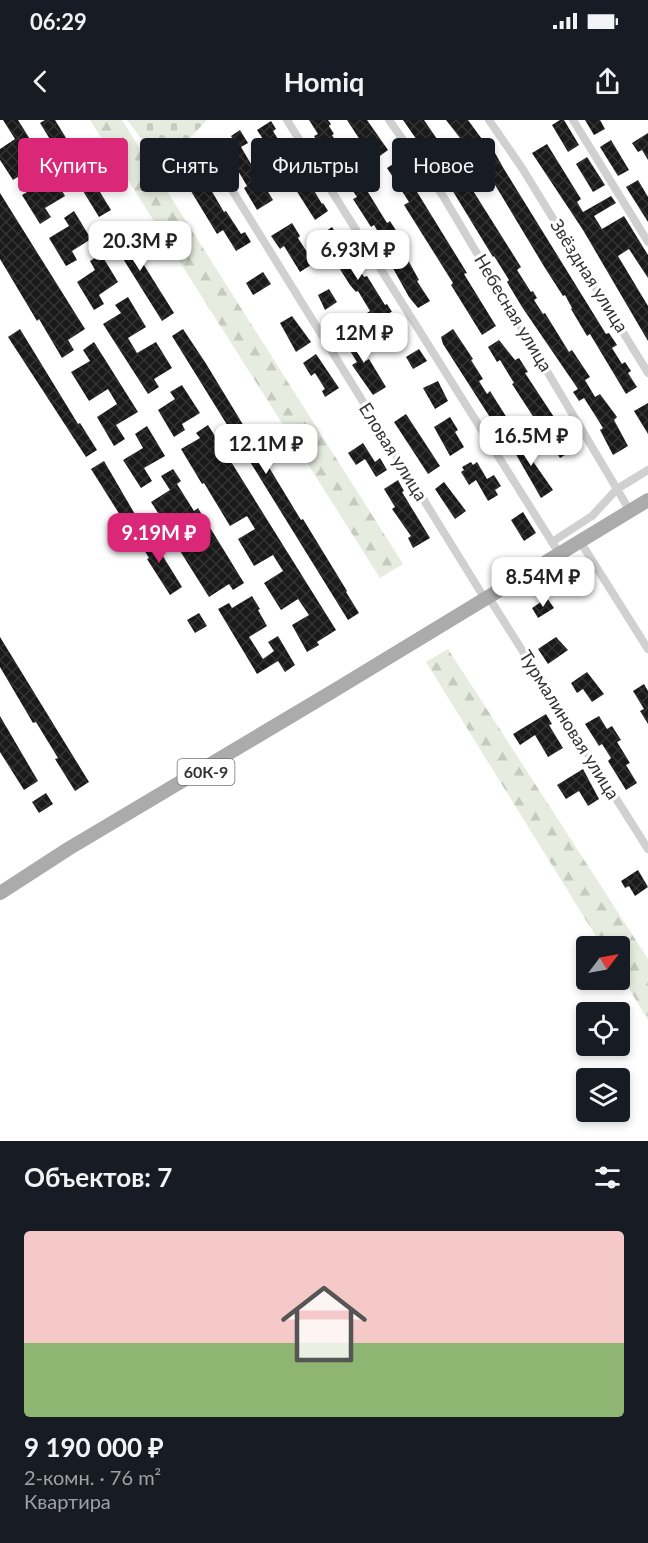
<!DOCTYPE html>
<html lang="ru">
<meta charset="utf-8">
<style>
body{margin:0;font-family:Lato,sans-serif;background:#20242c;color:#f1f3f6;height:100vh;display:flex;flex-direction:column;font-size:22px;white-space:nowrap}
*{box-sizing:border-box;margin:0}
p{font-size:20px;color:#9ea1a6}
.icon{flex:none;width:33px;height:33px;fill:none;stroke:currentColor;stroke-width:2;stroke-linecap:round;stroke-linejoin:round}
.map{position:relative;height:1021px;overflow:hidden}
.side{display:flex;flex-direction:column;background:#171b24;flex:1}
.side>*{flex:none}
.top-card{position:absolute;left:18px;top:18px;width:612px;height:54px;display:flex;gap:12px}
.needle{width:39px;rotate:58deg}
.buttons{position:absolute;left:576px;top:816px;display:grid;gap:12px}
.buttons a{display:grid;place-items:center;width:54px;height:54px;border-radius:6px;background:#171b24;box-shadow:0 3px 9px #0003;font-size:30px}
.price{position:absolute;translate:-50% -51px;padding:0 14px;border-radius:12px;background:#fff;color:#222;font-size:20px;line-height:39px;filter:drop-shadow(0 2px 3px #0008)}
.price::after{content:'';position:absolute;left:50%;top:36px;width:18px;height:14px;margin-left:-9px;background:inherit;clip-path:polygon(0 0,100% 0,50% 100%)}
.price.selected{background:#db2777;color:#fff}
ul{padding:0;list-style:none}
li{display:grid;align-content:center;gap:12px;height:318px;padding:0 24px}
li+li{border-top:2px solid #363941}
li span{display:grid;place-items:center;height:186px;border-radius:6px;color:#555}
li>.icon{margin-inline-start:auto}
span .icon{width:108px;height:108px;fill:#fffc;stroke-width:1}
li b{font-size:26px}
h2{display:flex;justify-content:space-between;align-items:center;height:72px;padding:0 24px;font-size:26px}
.pill{padding:0 21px;border-radius:6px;background:#171b24;box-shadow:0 3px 9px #0003;font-size:21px;line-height:54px}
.pill.selected{background:#db2777;color:#fff}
.status{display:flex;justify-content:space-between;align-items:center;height:42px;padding:0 30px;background:#171b24;direction:ltr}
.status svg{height:16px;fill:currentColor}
header{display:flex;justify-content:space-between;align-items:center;height:78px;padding:0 24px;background:#171b24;font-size:27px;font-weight:700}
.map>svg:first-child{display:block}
.forest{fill:url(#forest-firs)}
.cemetery{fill:url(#cemetery-stones)}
.building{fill:url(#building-cross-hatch)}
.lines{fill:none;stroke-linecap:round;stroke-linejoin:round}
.street{stroke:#d0d0d0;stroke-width:8}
.primary{stroke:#ababab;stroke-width:14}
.labels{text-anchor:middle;stroke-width:6;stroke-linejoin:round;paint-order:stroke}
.shield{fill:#fff;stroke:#707070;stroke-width:1.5}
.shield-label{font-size:16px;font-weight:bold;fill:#333}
.street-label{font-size:18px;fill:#333;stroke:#fff}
</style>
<div class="status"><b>06:29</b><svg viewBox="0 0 49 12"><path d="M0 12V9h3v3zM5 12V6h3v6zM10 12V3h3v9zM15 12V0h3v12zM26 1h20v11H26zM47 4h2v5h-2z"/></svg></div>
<header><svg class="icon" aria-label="back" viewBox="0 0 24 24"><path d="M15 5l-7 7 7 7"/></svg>Homiq<svg class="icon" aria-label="share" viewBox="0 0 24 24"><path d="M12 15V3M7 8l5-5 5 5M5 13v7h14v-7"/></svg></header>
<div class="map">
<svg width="648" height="1021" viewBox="0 0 648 1021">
<defs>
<pattern id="forest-firs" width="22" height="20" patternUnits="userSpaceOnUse" patternTransform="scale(1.5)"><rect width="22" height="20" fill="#e6ecdf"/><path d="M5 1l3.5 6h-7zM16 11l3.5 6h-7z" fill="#c6cbc0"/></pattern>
<pattern id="cemetery-stones" width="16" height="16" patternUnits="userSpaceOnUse" patternTransform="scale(1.5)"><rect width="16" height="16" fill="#e6ecdf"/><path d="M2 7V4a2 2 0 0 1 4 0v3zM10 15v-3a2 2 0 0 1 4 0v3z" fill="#c6cbc0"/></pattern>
<pattern id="building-cross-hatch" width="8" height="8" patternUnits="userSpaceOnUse" patternTransform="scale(1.5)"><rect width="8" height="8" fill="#1a1a1a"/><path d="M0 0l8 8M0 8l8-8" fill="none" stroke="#333"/></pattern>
</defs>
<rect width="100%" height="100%" fill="#fff"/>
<g class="forest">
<polygon points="90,0 122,0 403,444 380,458"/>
<polygon points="448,529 648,839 648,900 620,854 620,826 602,826 426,542"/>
</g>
<polygon class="cemetery" points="127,0 207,0 163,46"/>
<g class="building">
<polygon points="3,0 18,0 38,32 18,44 24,53 13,60 0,40 0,29 15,19"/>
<polygon points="45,0 55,0 71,26 59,34 40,3"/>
<polygon points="309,0 328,0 331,4 329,6 334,14 332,15 343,34 360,61 365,59 369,67 366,69 387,103 390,101 401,118 397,120 419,160 417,161 430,181 418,188 409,177 385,134 390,131 374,105 371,107 353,79 357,77 349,65 346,67 314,16 318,14"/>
<polygon points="347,0 367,0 388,30 377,38 367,24 364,26"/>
<polygon points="403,0 424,0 459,51 460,50 521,147 517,150 531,172 533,171 537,178 534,180 543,194 545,193 569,232 572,230 590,257 585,260 595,277 600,274 617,297 614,300 628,326 613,335 600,310 603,308 593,292 584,278 579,281 573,272 578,269 522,187 507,162 509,160 494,136 493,137 443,55 429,34 428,36"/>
<polygon points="446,0 468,0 487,26 490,24 504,49 606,214 609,213 617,225 612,228 622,244 625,242 631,251 628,253 637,267 626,274 590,214 587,216 571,189 572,188 565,175 563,176 545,148 474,30 471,32"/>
<polygon points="560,0 564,0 579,25 568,32 552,5"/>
<polygon points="585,0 600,0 605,9 594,15"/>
<polygon points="271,1 276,9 273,11 281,24 284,22 289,30 286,32 300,53 303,52 322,84 323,83 328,91 315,100 289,59 286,61 278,50 273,42 276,40 268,27 265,29 260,21 263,19 257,10"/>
<polygon points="240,10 248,23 241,27 251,44 253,42 260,52 257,54 273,80 257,90 244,68 247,66 230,37 225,40 219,31 234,21 231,16"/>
<polygon points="648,13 648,40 642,30 638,32 632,23"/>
<polygon points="611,20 629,50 618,56 600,27"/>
<polygon points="547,24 581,79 577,82 583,92 611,76 616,83 594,96 602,109 624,96 648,135 648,158 629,129 618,136 648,186 648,221 583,110 532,33"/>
<polygon points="587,37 605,65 593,72 576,44"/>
<polygon points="79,38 111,90 99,97 67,45"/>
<polygon points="398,41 467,153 464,154 496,206 482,215 451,165 453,163 404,85 409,82 387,48"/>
<polygon points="48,47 65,76 45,88 51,97 40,104 22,75 42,63 36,54"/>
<polygon points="201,53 224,92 226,91 241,114 245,112 251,122 236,131 223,110 217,114 186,63"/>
<polygon points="638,60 648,77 648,102 626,67"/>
<polygon points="0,73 85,209 68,220 74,230 62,238 39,199 37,201 0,139"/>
<polygon points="74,91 91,119 72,131 77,140 66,146 49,118 69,106 64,98"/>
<polygon points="117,102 174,193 162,201 105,110"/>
<polygon points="292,103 300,116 298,118 314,143 300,152 284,126 280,129 271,116"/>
<polygon points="332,107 364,157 367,156 385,185 387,184 392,192 390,192 396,202 383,211 376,201 370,205 364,195 370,191 358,171 356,172 350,165 319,116"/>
<polygon points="101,134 118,162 99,175 104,184 94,190 77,162 95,150 90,141"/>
<polygon points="263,152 271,164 253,175 246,163"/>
<polygon points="329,169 337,182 325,190 318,175"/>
<polygon points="128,177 146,207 128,218 137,233 156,222 172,248 154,259 159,267 148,274 103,204 121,193 115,185"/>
<polygon points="292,196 311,222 296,232 280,203"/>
<polygon points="20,209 78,304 80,303 97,330 86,337 8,217"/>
<polygon points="183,209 205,242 301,400 303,399 347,471 346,472 359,493 348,500 172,216"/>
<polygon points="355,209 364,223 358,227 366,241 369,239 386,267 373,275 352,245 357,242 342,218"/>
<polygon points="453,209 473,239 471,240 483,259 479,261 487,274 490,271 512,306 500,313 443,224 441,217"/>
<polygon points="499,220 515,240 519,238 528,252 525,253 575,329 560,338 512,264 514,263 500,240 497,242 488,227"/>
<polygon points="94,222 138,292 116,305 125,319 114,326 97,297 117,284 108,269 89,281 71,252 90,241 83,230"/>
<polygon points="419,229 427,241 413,249 406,237"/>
<polygon points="316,234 339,268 325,277 322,271 325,269 315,253 311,256 303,243"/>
<polygon points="438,261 448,281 435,289 423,268"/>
<polygon points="182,265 200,293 182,304 185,310 174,317 158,290 175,279 170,272"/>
<polygon points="648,283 648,314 634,291"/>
<polygon points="406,294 440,346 428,354 394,302"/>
<polygon points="450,297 458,310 455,312 464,327 450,336 434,307"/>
<polygon points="208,305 336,510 317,522 319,525 307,532 292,505 309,495 298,479 281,490 264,463 283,451 273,435 254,446 238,419 255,409 247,396 230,406 204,363 202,364 181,329 200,318 196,313"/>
<polygon points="147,306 165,336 144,348 152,361 141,368 123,340 143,328 135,314"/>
<polygon points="524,316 531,327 525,330 553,370 541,378 510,324"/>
<polygon points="363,323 375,342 380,338 387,350 376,357 365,339 356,345 348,333"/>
<polygon points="104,341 136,396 125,403 91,349"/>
<polygon points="471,342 473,345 477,342 487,359 494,355 501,366 495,370 498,375 488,381 476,360 469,365 461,352 464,350 462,347"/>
<polygon points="173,349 181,361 177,364 194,391 198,388 244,463 233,470 229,464 209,477 175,423 194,411 187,400 169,410 151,382 170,370 161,356"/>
<polygon points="398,360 404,371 402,372 430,418 413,428 408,418 411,416 392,389 395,387 384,369"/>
<polygon points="444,362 466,391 455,399 435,369"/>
<polygon points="523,392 536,413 524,421 511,400"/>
<polygon points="148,412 182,467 170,475 147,439 149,438 137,419"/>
<polygon points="252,476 260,489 258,490 267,506 249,517 263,539 274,531 268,522 278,516 295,545 285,552 278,541 257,554 218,489 229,483 232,488"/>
<polygon points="547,478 554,488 538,498 532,488"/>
<polygon points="199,493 207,506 195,513 187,500"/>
<polygon points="0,517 89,662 75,671 55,639 58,638 36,602 33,603 0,547"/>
<polygon points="556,517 568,530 548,544 538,529"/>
<polygon points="587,552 604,574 592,582 583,569 577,573 571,563"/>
<polygon points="644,564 648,571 648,604 640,591 644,589 633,571"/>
<polygon points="546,594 552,604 549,605 563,628 548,637 535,615 520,625 513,614"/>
<polygon points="0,596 38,661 24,670 0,632"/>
<polygon points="599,596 607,609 612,606 621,620 617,622 630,643 626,645 637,663 626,670 608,641 611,638 602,624 599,626 585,604"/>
<polygon points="583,649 599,679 588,686 579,671 566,679 557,665"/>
<polygon points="46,673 53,684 39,693 32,682"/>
<polygon points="638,750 648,767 635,776 629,766 625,768 621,761"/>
</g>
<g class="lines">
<g class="street">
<polyline points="287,0 559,433"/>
<polyline points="389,0 443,76 630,391"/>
<polyline points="489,0 522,48 648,253"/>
<polyline points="573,0 648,122"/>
<polyline points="208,31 485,479"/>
<polyline points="552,422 592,396 617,369 648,350"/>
<polyline points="583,426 648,529"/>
<polyline points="491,481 648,729"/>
</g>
<polyline class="primary" points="0,773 68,729 335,570 648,380"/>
</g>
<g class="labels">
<rect class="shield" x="177.5" y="639" width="57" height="26" rx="4.5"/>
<g class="shield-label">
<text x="206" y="658">60К-9</text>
</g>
<g class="street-label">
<text transform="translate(589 156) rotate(58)" y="6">Звёздная улица</text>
<text transform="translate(513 193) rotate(59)" y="6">Небесная улица</text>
<text transform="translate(393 332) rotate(58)" y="6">Еловая улица</text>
<text transform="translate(569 605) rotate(58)" y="6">Турмалиновая улица</text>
</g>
</g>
</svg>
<div class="buttons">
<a><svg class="needle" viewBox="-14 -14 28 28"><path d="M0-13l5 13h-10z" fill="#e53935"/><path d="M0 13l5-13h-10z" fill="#9ea1a6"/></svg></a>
<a><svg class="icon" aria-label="locate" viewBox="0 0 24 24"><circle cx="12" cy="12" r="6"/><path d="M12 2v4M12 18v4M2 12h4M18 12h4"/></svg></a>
<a><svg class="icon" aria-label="layers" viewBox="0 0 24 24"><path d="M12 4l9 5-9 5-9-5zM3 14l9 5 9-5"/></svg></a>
</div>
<b class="price" style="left:140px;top:152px">20.3M ₽</b>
<b class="price" style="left:358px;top:161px">6.93M ₽</b>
<b class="price" style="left:364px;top:244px">12M ₽</b>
<b class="price" style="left:531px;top:347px">16.5M ₽</b>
<b class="price" style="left:266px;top:355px">12.1M ₽</b>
<b class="price selected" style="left:159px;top:444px">9.19M ₽</b>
<b class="price" style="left:543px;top:488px">8.54M ₽</b>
<div class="top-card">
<a class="pill selected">Купить</a>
<a class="pill">Снять</a>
<a class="pill">Фильтры</a>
<a class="pill">Новое</a>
</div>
</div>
<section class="side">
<h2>Объектов: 7<svg class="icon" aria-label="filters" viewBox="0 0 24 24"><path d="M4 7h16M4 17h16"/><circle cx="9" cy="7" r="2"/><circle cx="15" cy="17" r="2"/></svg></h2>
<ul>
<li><span style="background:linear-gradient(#f6c9c9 60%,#8fb573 0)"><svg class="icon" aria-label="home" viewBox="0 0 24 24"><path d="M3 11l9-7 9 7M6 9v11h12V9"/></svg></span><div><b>9 190 000 ₽</b><p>2-комн. · 76 m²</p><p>Квартира</p></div></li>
</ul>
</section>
